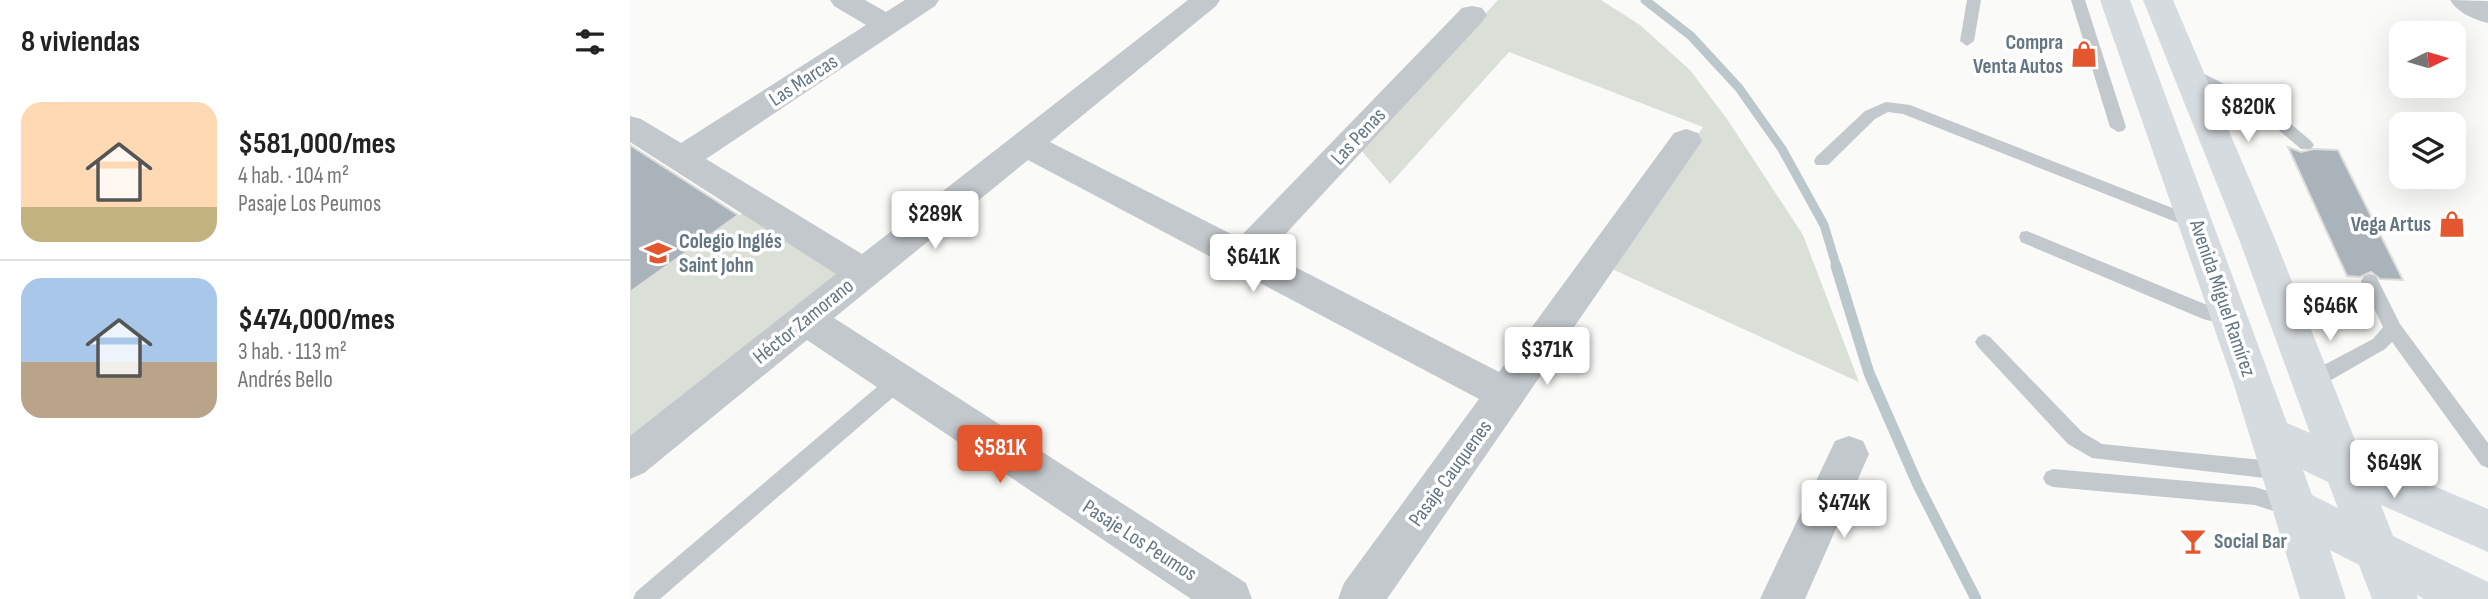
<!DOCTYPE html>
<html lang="es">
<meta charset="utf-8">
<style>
body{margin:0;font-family:"Sofia Sans Condensed",sans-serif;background:#f6f6f6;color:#222;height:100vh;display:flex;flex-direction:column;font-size:26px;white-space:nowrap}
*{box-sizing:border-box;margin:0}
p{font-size:23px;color:#767676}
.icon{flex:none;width:38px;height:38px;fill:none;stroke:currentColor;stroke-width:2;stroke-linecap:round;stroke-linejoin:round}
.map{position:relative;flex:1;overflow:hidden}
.side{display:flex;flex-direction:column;background:#fff;width:630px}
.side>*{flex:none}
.needle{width:46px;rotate:85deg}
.fabs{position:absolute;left:1759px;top:21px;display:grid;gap:14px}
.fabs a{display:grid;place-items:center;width:77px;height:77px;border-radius:14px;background:#fff;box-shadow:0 7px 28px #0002;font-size:35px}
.price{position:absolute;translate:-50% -60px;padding:0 16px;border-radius:7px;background:#fff;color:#222;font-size:23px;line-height:46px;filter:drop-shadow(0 2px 4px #0008)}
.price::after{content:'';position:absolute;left:50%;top:42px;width:21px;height:16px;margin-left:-10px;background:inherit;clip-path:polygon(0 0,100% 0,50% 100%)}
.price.selected{background:#e4572e;color:#fff}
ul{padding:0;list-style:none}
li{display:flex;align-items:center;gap:21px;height:175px;padding:0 21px}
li+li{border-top:2px solid #e0e0e0}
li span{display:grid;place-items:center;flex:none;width:196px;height:140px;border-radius:21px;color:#555}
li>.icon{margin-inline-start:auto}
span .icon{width:84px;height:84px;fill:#fffc;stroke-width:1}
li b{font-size:30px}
h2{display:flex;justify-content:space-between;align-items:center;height:84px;padding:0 21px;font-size:30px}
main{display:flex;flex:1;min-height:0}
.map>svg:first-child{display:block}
.green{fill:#dadfd7}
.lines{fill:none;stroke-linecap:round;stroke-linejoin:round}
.stream-far1{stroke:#bbc7cb;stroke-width:9}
.stream{stroke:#bbc7cb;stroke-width:11}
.building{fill:#aab3b9;stroke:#dcdcda;stroke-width:2}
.service{fill:#c3c8cc;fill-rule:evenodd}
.minor{fill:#c3c8cc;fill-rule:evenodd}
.secondary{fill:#d6dbdf;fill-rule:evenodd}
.labels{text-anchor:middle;stroke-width:7;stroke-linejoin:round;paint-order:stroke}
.poi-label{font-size:21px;font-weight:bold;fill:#657683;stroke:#fff;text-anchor:end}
.street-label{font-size:21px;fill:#657683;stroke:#fff}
</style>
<main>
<section class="side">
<h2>8 viviendas<svg class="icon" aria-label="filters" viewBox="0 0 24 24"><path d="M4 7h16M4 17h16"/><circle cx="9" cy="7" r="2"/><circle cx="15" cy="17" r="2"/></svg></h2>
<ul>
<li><span style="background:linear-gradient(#ffd9b3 75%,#c2b280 0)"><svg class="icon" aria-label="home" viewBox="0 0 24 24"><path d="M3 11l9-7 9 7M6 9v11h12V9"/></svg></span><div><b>$581,000/mes</b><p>4 hab. · 104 m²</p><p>Pasaje Los Peumos</p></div></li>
<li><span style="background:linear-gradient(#a9c7e8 60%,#b9a48a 0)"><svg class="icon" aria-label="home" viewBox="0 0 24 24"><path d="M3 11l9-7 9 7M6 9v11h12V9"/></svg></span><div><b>$474,000/mes</b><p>3 hab. · 113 m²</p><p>Andrés Bello</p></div></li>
</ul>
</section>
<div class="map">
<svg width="1858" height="599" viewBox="0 0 1858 599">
<rect width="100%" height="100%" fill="#fafaf8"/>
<g class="green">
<polygon points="868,0 971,0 1010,25 1060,70 1097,119 1173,235 1229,382 982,269 1073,127 879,52 760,184 730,149"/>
<polygon points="114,212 217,274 0,441 0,293"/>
</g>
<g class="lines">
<polyline class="stream-far1" points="1015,0 1061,36 1109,88 1152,149 1194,225 1207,268"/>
<polyline class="stream" points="1206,266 1239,373 1288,485 1346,599"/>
</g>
<g class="building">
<polygon points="0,145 108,215 0,292"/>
<polygon points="1658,147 1671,152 1684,149 1708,150 1773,280 1750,279 1741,272 1730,277 1717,276"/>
</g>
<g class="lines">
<g class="service">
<polygon points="1337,0 1351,0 1344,41 1337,46 1330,41"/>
<polygon points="1441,0 1455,0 1496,127 1493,131 1488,132 1480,127"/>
<polygon points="1558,66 1641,107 1681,141 1684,145 1681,149 1671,149 1630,114 1553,74 1551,71 1553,68"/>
<polygon points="1256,102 1280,105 1573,220 1575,224 1567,230 1561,228 1273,114 1258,112 1245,119 1198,165 1186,165 1184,161 1186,157 1235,111"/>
<polygon points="1397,231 1582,307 1606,314 1609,319 1606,324 1600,326 1573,319 1391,242 1389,237 1391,232"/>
<polygon points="1740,274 1746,276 1770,324 1858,443 1858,468 1851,465 1762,342 1755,349 1689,387 1682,389 1675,387 1673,381 1675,375 1743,339 1753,327 1731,281 1734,276"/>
<polygon points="1354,334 1360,337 1452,432 1472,444 1652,462 1659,465 1662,471 1659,477 1652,480 1462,458 1438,444 1348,347 1345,342 1348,337"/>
<polygon points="268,373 275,375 277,381 275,387 30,599 3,599 6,592 261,375"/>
<polygon points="1423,469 1625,487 1669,501 1672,508 1669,515 1662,517 1625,505 1423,487 1416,484 1413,478 1416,472"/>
</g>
<g class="minor">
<polygon points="200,0 235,0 256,12 275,0 309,0 305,6 76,159 232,254 558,0 590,0 586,6 420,142 609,238 832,8 842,6 852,8 857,15 852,22 638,253 869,372 1044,133 1056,129 1068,133 1072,141 757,599 708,599 714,583 849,399 398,160 204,318 616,583 622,599 561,599 177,340 14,473 0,479 0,436 206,274 0,142 0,116 11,119 51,143 236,25 204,6"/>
<path d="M 1820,0 L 1858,1 L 1858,23 C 1844,20 1827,12 1820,0 Z"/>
<polygon points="1219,436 1233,441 1239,454 1175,599 1130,599 1205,441"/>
</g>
<path class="secondary" d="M 1470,0 L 1500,0 L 1657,423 L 1680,433 L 1609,239 L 1513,0 L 1543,0 L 1645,239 L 1731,455 L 1858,509 L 1858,552 L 1751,505 L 1763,536 L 1858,582 L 1858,599 L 1794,599 L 1787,595 L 1788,599 L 1742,599 L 1729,565 L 1700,550 L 1716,599 L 1670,599 L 1603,382 ZM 1673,470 L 1698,482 L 1708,508 L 1682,495 Z"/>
</g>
<defs>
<symbol id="shop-bare" viewBox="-9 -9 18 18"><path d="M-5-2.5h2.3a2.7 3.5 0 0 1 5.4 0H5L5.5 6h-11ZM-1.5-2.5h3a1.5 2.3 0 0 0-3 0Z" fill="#e4572e" stroke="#fff" stroke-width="2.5" paint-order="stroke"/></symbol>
<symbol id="school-bare" viewBox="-9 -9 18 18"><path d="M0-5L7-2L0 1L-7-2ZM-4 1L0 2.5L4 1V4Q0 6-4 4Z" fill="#e4572e" stroke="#fff" stroke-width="2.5" paint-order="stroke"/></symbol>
<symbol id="bar-bare" viewBox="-9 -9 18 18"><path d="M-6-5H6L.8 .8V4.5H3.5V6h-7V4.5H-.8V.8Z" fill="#e4572e" stroke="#fff" stroke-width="2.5" paint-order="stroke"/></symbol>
</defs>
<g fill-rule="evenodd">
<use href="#shop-bare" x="1435" y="35" width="38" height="38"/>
<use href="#shop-bare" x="1803" y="205" width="38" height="38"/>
<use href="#school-bare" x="9" y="234" width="38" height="38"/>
<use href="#bar-bare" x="1544" y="522" width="38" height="38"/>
</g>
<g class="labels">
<g class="poi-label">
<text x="1433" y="49">Compra<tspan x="1433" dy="24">Venta Autos</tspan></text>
<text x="1801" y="231">Vega Artus</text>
<text x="49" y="248" text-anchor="start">Colegio Inglés<tspan x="49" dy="24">Saint John</tspan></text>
<text x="1584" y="548" text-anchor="start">Social Bar</text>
</g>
<g class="street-label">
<text transform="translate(173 80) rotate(-33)" y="7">Las Marcas</text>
<text transform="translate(728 136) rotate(-47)" y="7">Las Penas</text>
<text transform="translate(1593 298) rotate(71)" y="7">Avenida Miguel Ramírez</text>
<text transform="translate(173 321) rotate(-39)" y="7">Héctor Zamorano</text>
<text transform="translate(820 473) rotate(-54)" y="7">Pasaje Cauquenes</text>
<text transform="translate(510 540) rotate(33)" y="7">Pasaje Los Peumos</text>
</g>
</g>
</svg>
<div class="fabs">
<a><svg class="needle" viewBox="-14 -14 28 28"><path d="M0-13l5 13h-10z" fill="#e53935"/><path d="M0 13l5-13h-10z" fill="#767676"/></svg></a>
<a><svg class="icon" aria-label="layers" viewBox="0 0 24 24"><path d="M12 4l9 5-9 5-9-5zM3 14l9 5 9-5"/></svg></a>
</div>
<b class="price" style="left:1618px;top:144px">$820K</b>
<b class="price" style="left:305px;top:251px">$289K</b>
<b class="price" style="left:623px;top:294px">$641K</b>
<b class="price" style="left:1700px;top:343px">$646K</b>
<b class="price" style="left:917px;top:387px">$371K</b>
<b class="price selected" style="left:370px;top:485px">$581K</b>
<b class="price" style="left:1764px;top:500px">$649K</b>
<b class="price" style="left:1214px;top:540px">$474K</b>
</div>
</main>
